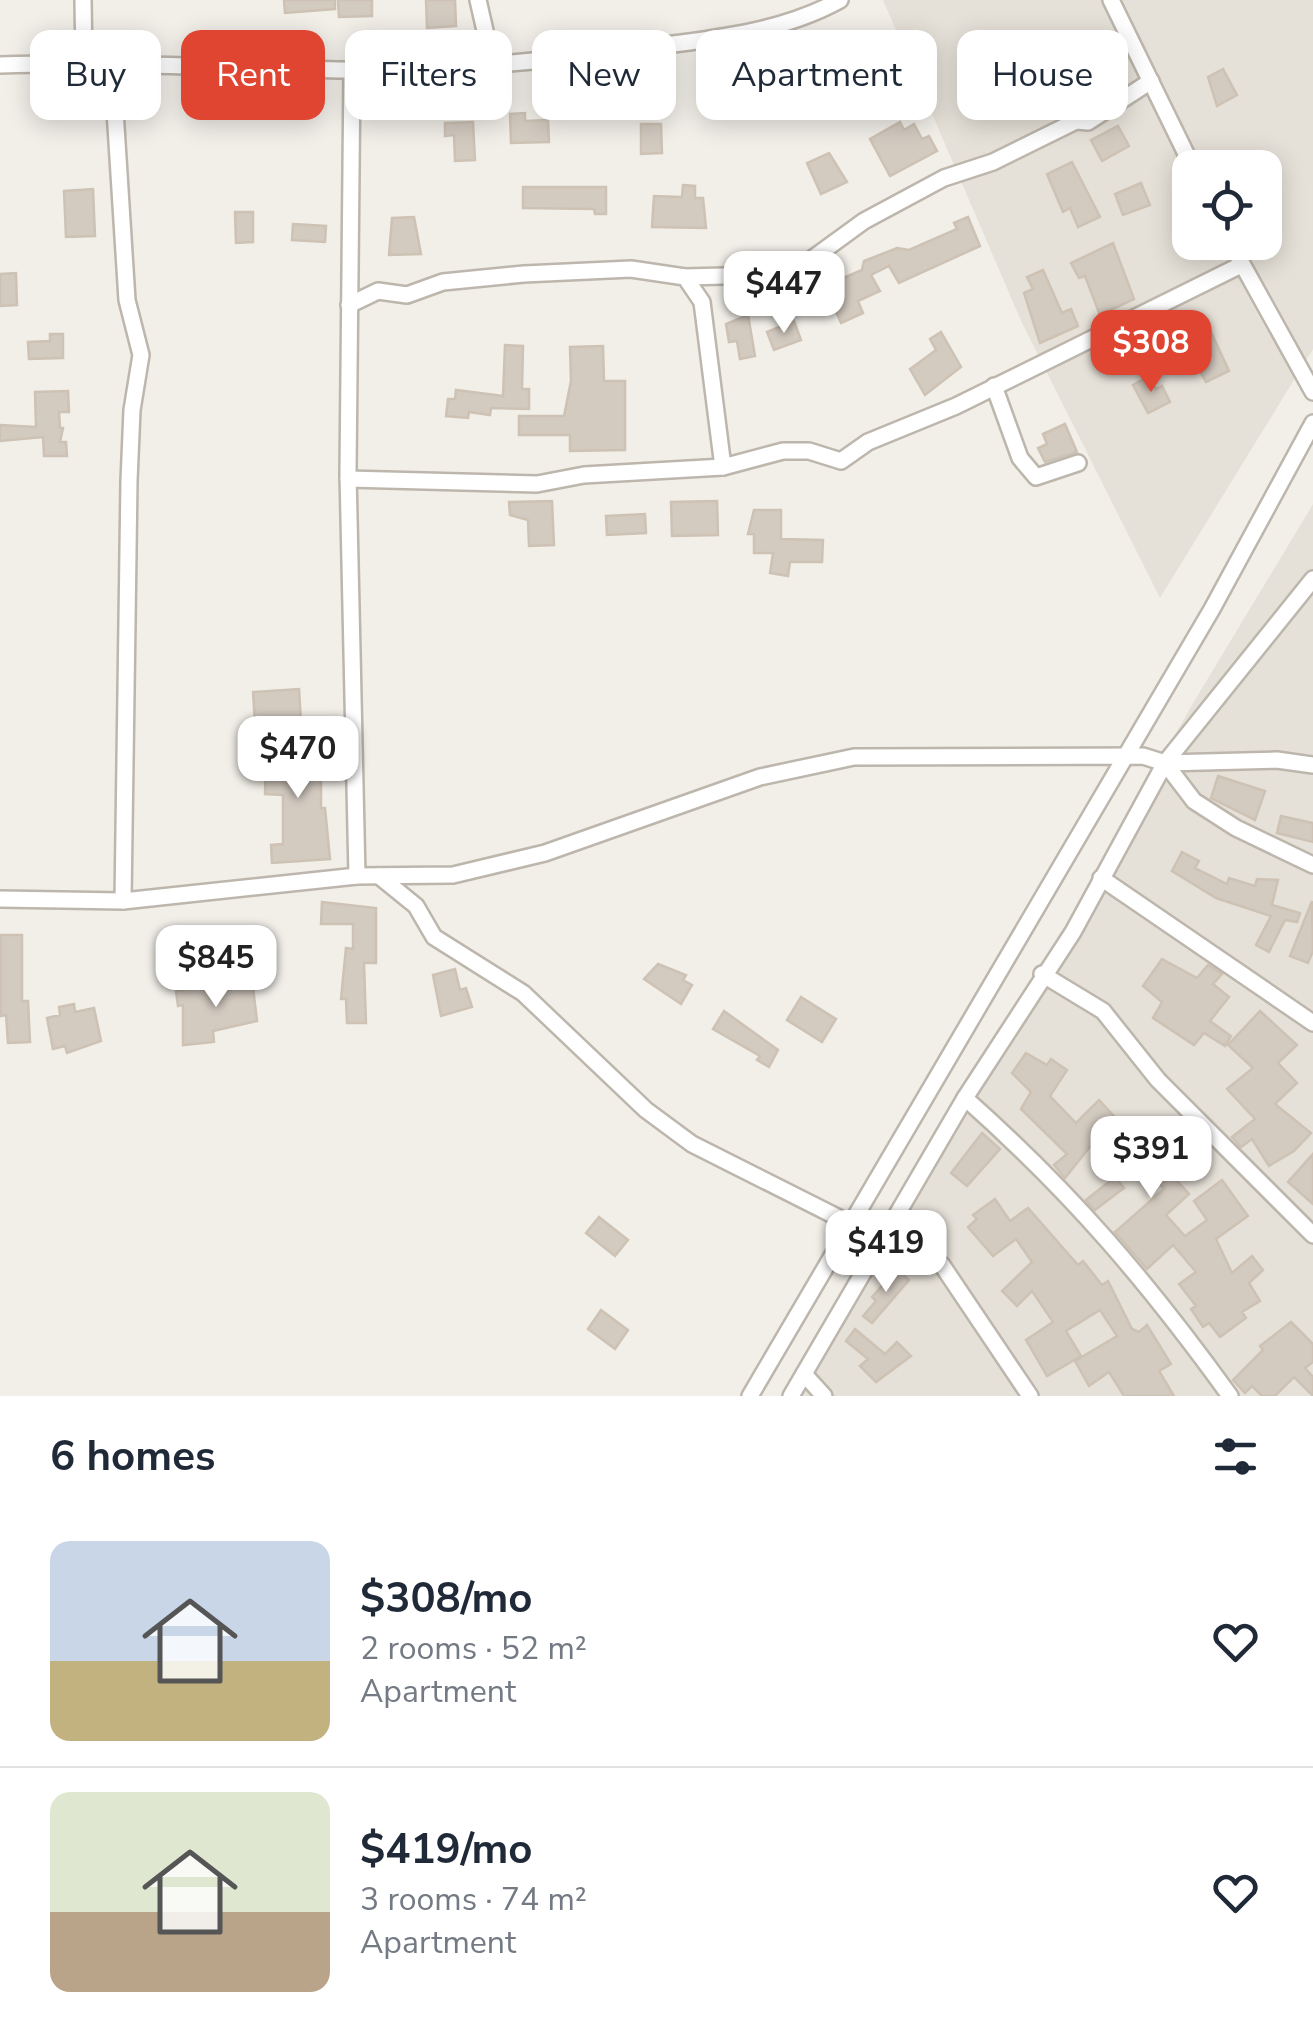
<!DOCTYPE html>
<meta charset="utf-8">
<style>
body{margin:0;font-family:"Nunito Sans",sans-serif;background:#f2f2f3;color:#1f2937;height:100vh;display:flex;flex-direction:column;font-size:38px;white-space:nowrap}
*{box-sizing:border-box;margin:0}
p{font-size:32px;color:#747a83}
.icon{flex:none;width:55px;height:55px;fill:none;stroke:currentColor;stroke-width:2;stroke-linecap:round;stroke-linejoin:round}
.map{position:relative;height:1396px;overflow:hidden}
.sheet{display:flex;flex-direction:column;background:#fff;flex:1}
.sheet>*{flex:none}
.top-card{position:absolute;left:30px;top:30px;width:1255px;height:90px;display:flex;gap:20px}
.fabs{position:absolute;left:1172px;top:150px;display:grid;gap:20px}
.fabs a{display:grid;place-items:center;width:110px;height:110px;border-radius:20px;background:#fff;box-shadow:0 5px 25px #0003;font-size:50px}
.price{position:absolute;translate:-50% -85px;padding:0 22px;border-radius:20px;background:#fff;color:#222;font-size:32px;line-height:65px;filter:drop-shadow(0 2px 5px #0008)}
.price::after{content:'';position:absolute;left:50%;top:60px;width:30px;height:22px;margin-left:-15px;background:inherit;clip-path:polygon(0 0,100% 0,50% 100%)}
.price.active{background:#e04532;color:#fff}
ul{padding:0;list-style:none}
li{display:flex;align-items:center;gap:30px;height:250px;padding:0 50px}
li+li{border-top:2px solid #e0e1e3}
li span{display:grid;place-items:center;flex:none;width:280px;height:200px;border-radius:20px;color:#555}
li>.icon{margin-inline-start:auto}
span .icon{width:120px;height:120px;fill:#fffc;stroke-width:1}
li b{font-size:42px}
h2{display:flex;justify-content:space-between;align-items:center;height:120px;padding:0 50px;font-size:42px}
.tag{padding:0 35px;border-radius:20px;background:#fff;box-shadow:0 5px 25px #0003;font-size:35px;line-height:90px}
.tag.active{background:#e04532;color:#fff}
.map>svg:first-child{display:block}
.residential{fill:#e6e1d8;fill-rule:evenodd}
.building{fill:#d3cac0;stroke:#cdc2b4;stroke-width:2.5}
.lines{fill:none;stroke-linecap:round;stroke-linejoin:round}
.minor-casing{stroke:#bdb6ac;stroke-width:20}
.minor{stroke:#fff;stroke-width:15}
</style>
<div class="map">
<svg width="1313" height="1396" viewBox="0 0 1313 1396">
<rect width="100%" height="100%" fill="#f2efe9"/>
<g class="residential">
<path d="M 883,0 L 1313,0 L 1313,349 L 1160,598 L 1022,323 ZM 1190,168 L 1265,168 L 1265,242 L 1190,242 Z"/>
<polygon points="1313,504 1313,1396 799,1396 1192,705"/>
</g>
<g class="building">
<polygon points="284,0 335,0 335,9 285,13"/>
<polygon points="338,0 372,0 372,16 339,17"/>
<polygon points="426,0 455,0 456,26 427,28"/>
<polygon points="853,35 861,57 835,67 827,45"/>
<polygon points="1016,45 1048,100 1019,114 999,71 983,79 975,64"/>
<polygon points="1223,69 1237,95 1217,106 1208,77"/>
<polygon points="525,113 525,121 548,120 549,142 511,143 510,114"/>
<polygon points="473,122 475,160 455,161 454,135 445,136 445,123"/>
<polygon points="900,122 904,130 914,124 922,139 929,136 937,151 890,176 870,139"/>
<polygon points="641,124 661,124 662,153 641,154"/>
<polygon points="1118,126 1129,146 1102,161 1091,140"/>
<polygon points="829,153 847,182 821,194 807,163"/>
<polygon points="1072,162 1100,217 1078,227 1070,208 1063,212 1047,174"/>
<polygon points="1141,183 1150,205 1123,215 1115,194"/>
<polygon points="683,185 695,186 695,198 703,198 706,228 652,227 654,196 682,197"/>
<polygon points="523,187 606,187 606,214 595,214 594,209 523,208"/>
<polygon points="93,189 95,236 66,237 64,191"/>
<polygon points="235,212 253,212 253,242 236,243"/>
<polygon points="414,217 421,254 389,255 392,218"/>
<polygon points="968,217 980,246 899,283 889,266 871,275 880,291 858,301 863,313 841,323 825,286 862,270 864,261 877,256 897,248 909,250 957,229 954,223"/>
<polygon points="293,224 326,226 325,242 292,240"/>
<polygon points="1113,243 1134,299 1100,315 1085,276 1079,278 1071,263"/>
<polygon points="1043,270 1062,313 1071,309 1078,326 1040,343 1024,293 1033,289 1027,277"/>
<polygon points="16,273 17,305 0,306 0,274"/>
<polygon points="748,315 755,356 740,359 737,341 729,342 726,324"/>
<polygon points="794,321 801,340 774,350 767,332"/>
<polygon points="941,332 961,367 925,395 910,369 936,350 930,339"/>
<polygon points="1211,332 1229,371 1206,382 1185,344"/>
<polygon points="50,334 63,334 63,358 29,359 28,342 50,341"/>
<polygon points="505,345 523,346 522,389 529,389 529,409 491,408 490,415 469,412 468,418 446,416 448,399 455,399 456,390 503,396"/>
<polygon points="603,346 604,381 625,381 625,450 570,451 570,435 519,435 519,416 564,416 571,381 570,347"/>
<polygon points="1149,376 1156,389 1162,386 1170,402 1148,413 1133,385"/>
<polygon points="68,391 69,412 59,412 60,428 63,428 60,442 66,442 67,456 44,456 43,437 0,441 0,425 36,427 35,392"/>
<polygon points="1065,424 1077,452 1045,462 1038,448 1047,444 1043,434"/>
<polygon points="552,501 554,545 529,546 528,520 510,515 509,502"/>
<polygon points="717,501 718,535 672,536 671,502"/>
<polygon points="754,510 781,510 781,539 823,540 822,562 790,562 788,576 770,573 773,553 754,553 754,534 748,534"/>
<polygon points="645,514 646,533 607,535 606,516"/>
<polygon points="299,689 301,722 255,724 253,692"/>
<polygon points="266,744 321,744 321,808 325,808 330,859 272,863 271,845 283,844 283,795 265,794"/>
<polygon points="1218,776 1265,791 1255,820 1211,798"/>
<polygon points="1281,816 1313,823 1313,842 1277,833"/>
<polygon points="1182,852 1199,861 1195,868 1227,884 1229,878 1255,886 1257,879 1278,880 1272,905 1300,913 1297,922 1285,920 1269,952 1256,945 1271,916 1216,898 1172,871"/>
<polygon points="1312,901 1313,951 1308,963 1290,956"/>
<polygon points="322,902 376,908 376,963 364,963 366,1023 347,1023 346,999 341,999 346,948 353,949 353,924 321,924"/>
<polygon points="1,935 22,935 22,1001 28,1001 30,1042 8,1043 6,1015 1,1016"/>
<polygon points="1162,959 1197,978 1208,965 1222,974 1213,984 1229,997 1210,1021 1231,1036 1225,1046 1204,1033 1194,1045 1153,1018 1162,1002 1143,986"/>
<polygon points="658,964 686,975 683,980 692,985 681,1004 644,979"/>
<polygon points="455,969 460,990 466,988 472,1007 441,1016 433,975"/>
<polygon points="252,979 257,1021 213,1031 214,1042 183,1045 183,1005 178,1006 176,991"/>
<polygon points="801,997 836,1019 822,1042 787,1020"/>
<polygon points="74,1004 75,1012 94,1008 101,1041 67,1053 65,1046 53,1049 47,1018 60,1015 59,1007"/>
<polygon points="724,1011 778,1050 769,1067 757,1060 760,1056 713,1029"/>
<polygon points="1260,1011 1297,1045 1278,1063 1297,1083 1275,1104 1311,1133 1294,1151 1269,1166 1252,1139 1241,1147 1232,1137 1255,1119 1227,1089 1253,1068 1228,1045"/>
<polygon points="1026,1053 1047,1065 1051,1059 1067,1070 1050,1096 1076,1123 1099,1100 1137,1141 1142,1135 1176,1169 1171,1174 1189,1194 1166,1215 1185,1236 1207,1220 1194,1201 1222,1180 1248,1216 1216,1239 1232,1273 1252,1256 1263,1270 1249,1283 1260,1301 1242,1312 1246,1318 1220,1337 1209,1323 1203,1327 1191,1309 1196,1306 1179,1284 1196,1272 1173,1245 1147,1269 1115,1232 1164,1189 1146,1168 1144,1170 1123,1150 1111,1162 1093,1143 1065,1178 1054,1165 1067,1154 1021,1109 1031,1092 1012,1073"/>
<polygon points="982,1133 1000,1149 967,1186 951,1173"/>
<polygon points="1313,1154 1313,1204 1288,1182"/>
<polygon points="1115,1177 1124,1188 1095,1210 1086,1200"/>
<polygon points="995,1199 1010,1221 1028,1208 1078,1265 1083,1261 1102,1285 1108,1281 1132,1329 1139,1332 1147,1325 1171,1364 1159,1371 1174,1396 1124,1396 1109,1372 1089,1386 1075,1361 1117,1336 1100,1310 1066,1331 1081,1356 1047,1376 1026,1340 1053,1322 1032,1291 1017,1306 1002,1291 1032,1262 1016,1239 993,1256 968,1227 977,1219 973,1215"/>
<polygon points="599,1217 628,1240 615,1256 586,1233"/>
<polygon points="897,1269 909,1280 872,1323 863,1316 876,1301 872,1297"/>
<polygon points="601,1310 628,1330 615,1349 588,1329"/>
<polygon points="1291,1322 1313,1344 1313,1362 1305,1368 1313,1377 1313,1396 1294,1377 1275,1396 1262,1396 1252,1386 1245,1393 1233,1380 1263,1350 1260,1346"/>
<polygon points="855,1329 885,1354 897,1342 911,1356 876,1382 860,1366 868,1359 846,1341"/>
</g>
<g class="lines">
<defs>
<g id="minor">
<polyline points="83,0 84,62"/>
<polyline points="1111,0 1193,168"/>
<polyline points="112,63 127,300 141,355 132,410 129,481 123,901"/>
<path d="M 0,65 C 116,61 232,69 348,70 C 448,71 551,61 650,47 C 714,39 782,32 840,0"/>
<polyline points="464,65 484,48 486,35 478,0"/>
<polyline points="352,70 348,473 357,876"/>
<polyline points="1230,242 1313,392"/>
<polyline points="685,277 763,275 809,261 864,221 944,178 993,162 1076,121 1088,122 1151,81"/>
<polyline points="349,305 378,291 407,295 443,282 524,274 631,269 685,277 702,302 723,467"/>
<polyline points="994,386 1020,458 1036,477 1078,463"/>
<polyline points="348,479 537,484 584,475 723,467 783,451 809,451 841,461 868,442 956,406 1241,265"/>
<polyline points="1165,763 1194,801 1236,828 1313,865"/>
<polyline points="379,876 416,906 434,937 523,993 646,1110 692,1144 849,1223"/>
<polyline points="1101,878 1313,1023"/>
<polyline points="0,899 123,901 357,876 453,875 545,853 760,777 854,757 1143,756 1165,763 1277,760 1313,765"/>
<polyline points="1042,974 1103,1011 1158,1080 1313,1235"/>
<path d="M 965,1098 C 1072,1193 1147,1281 1230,1396"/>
<polyline points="891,1228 942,1265 1030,1396"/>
<polyline points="804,1374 824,1396"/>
<polyline points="750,1396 1212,609 1313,423"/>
<polyline points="791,1396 965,1098 1073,932 1165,763 1313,579"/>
</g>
</defs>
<use href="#minor" class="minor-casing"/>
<use href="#minor" class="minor"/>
</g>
</svg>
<div class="fabs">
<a><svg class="icon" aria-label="locate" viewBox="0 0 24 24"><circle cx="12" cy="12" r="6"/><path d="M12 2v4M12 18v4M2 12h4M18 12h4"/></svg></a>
</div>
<b class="price" style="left:784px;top:336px">$447</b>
<b class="price active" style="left:1151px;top:395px">$308</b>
<b class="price" style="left:298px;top:801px">$470</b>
<b class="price" style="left:216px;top:1010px">$845</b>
<b class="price" style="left:1151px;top:1201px">$391</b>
<b class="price" style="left:886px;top:1295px">$419</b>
<div class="top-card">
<a class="tag">Buy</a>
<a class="tag active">Rent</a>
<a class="tag">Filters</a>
<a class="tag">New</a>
<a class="tag">Apartment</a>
<a class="tag">House</a>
</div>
</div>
<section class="sheet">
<h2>6 homes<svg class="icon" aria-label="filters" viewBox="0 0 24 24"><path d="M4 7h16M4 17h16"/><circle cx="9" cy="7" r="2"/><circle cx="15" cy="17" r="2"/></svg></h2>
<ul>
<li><span style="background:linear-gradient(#c9d6e8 60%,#c2b280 0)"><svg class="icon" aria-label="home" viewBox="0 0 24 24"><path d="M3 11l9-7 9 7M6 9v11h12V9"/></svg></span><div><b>$308/mo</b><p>2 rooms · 52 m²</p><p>Apartment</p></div><svg class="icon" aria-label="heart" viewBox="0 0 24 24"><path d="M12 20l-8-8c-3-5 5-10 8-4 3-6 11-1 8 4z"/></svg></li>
<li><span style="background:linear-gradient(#dfe7d0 60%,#b9a48a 0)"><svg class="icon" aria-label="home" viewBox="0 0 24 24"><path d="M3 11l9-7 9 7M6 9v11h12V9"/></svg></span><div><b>$419/mo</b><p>3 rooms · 74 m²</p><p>Apartment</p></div><svg class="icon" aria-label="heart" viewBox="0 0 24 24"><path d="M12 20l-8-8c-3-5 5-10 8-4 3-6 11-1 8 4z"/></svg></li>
</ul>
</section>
